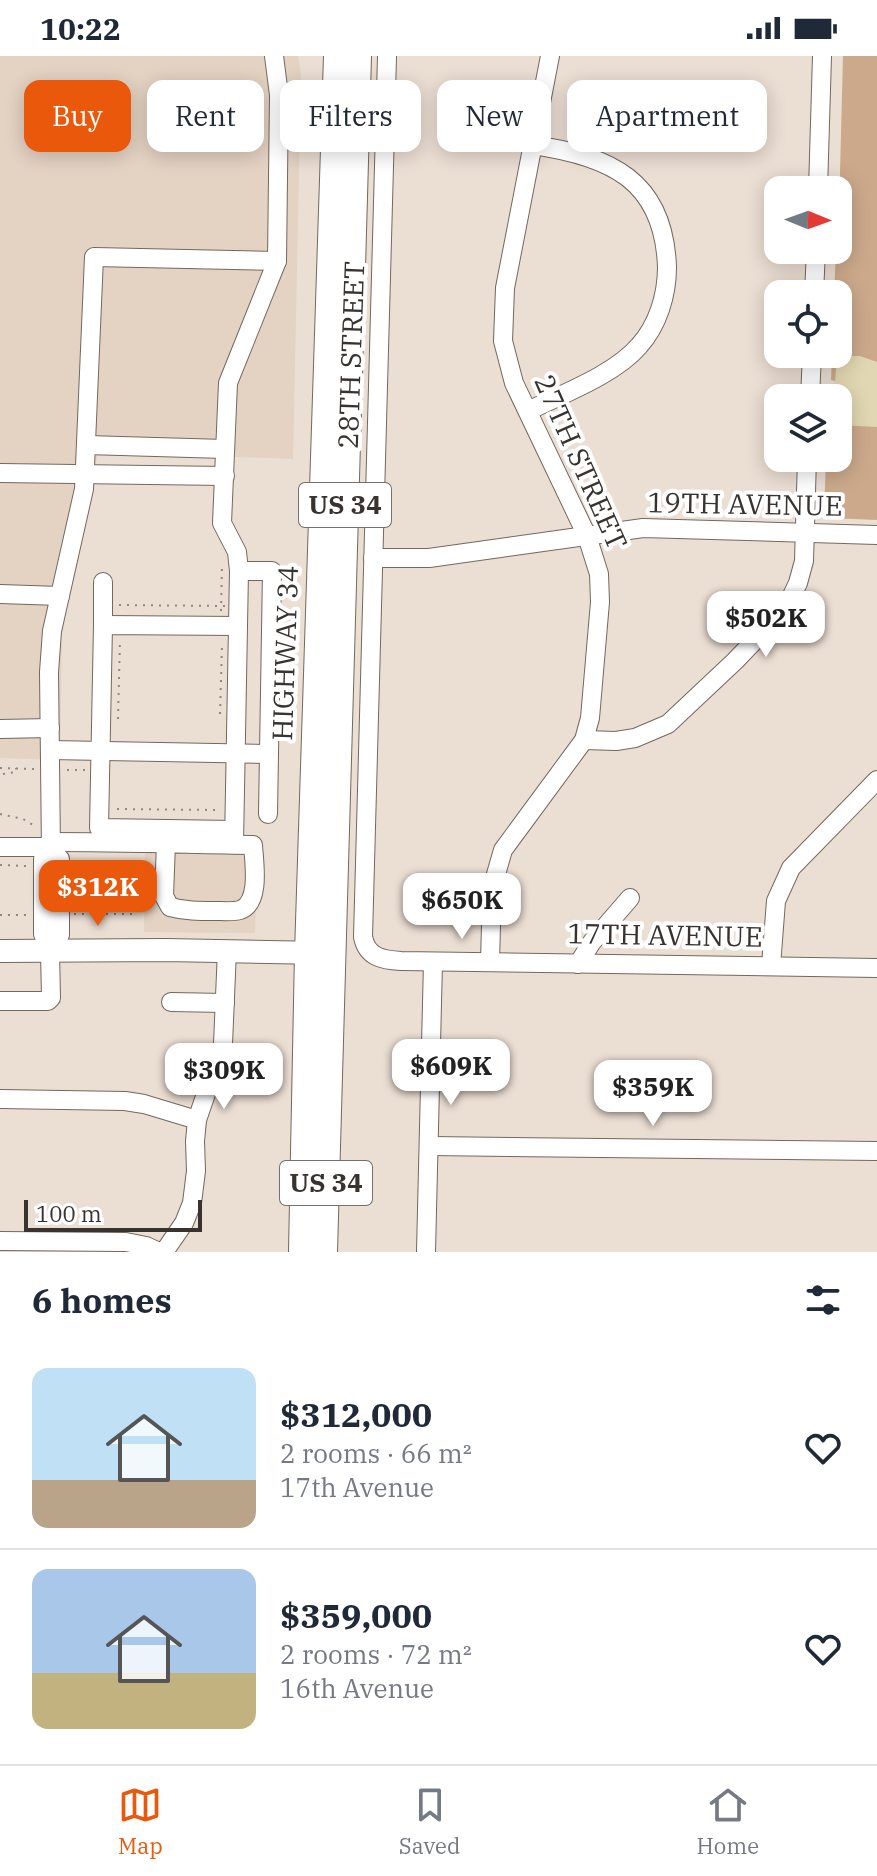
<!DOCTYPE html>
<meta charset="utf-8">
<style>
body{margin:0;font-family:"IBM Plex Serif",serif;background:#f6f6f7;color:#1f2937;height:100vh;display:flex;flex-direction:column;font-size:30px;white-space:nowrap}
*{box-sizing:border-box;margin:0}
p{font-size:26px;color:#747a83}
.icon{flex:none;width:44px;height:44px;fill:none;stroke:currentColor;stroke-width:2;stroke-linecap:round;stroke-linejoin:round}
.map{position:relative;height:1196px;overflow:hidden}
.sheet{display:flex;flex-direction:column;background:#fff;flex:1}
.sheet>*{flex:none}
.hud{position:absolute;left:24px;top:24px;width:830px;height:72px;display:flex;gap:16px}
.needle{width:52px;rotate:91deg}
.controls{position:absolute;left:764px;top:120px;display:grid;gap:16px}
.controls a{display:grid;place-items:center;width:88px;height:88px;border-radius:16px;background:#fff;box-shadow:0 4px 20px #0003;font-size:40px}
.scale{position:absolute;left:24px;bottom:20px;width:178px;box-sizing:border-box;padding-left:8px;border:4px solid #38332f;border-top:0;font-size:22px;line-height:28px;white-space:nowrap;color:#38332f;-webkit-text-stroke:6px #fff;paint-order:stroke}
.price{position:absolute;translate:-50% -68px;padding:0 18px;border-radius:16px;background:#fff;color:#222;font-size:26px;line-height:52px;filter:drop-shadow(0 2px 4px #0008)}
.price::after{content:'';position:absolute;left:50%;top:48px;width:24px;height:18px;margin-left:-12px;background:inherit;clip-path:polygon(0 0,100% 0,50% 100%)}
.price.selected{background:#ea580c;color:#fff}
ul{padding:0;list-style:none}
li{display:flex;align-items:center;gap:24px;height:200px;padding:0 32px}
li+li{border-top:2px solid #e0e1e3}
li span{display:grid;place-items:center;flex:none;width:224px;height:160px;border-radius:16px;color:#555}
li>.icon{margin-inline-start:auto}
span .icon{width:96px;height:96px;fill:#fffc;stroke-width:1}
li b{font-size:34px}
h2{display:flex;justify-content:space-between;align-items:center;height:96px;padding:0 32px;font-size:34px}
.pill{padding:0 28px;border-radius:16px;background:#fff;box-shadow:0 4px 20px #0003;font-size:28px;line-height:72px}
.pill.selected{background:#ea580c;color:#fff}
.status{display:flex;justify-content:space-between;align-items:center;height:56px;padding:0 40px;background:#fff;direction:ltr}
.status svg{height:22px;fill:currentColor}
.tabs{display:flex;justify-content:space-around;align-items:center;height:112px;border-top:2px solid #e0e1e3;background:#fff;font-size:22px;color:#747a83}
.tabs a{display:grid;justify-items:center;gap:4px}
.tabs .selected{color:#ea580c}
.map>svg:first-child{display:block}
.built{fill:#e4d2c2}
.green{fill:#cca98b}
.sand{fill:#e1d7b2}
.lines{fill:none;stroke-linecap:round;stroke-linejoin:round}
.minor-casing{stroke:#73685e;stroke-width:20}
.major-casing{stroke:#73685e;stroke-width:24}
.highway-casing{stroke:#73685e;stroke-width:28}
.path{stroke:#908780;stroke-width:2;stroke-dasharray:2 6;stroke-linecap:butt}
.minor{stroke:#fff;stroke-width:18}
.major{stroke:#fff;stroke-width:22}
.highway{stroke:#fff;stroke-width:26}
.labels{text-anchor:middle;stroke-width:8;stroke-linejoin:round;paint-order:stroke}
.shield{fill:#fff;stroke:#74706d;stroke-width:2}
.shield-label{font-size:26px;font-weight:bold;fill:#38332f}
.street-label{font-size:28px;fill:#38332f;stroke:#fff}
</style>
<div class="status"><b>10:22</b><svg viewBox="0 0 49 12"><path d="M0 12V9h3v3zM5 12V6h3v6zM10 12V3h3v9zM15 12V0h3v12zM26 1h20v11H26zM47 4h2v5h-2z"/></svg></div>
<div class="map">
<svg width="877" height="1196" viewBox="0 0 877 1196">
<rect width="100%" height="100%" fill="#ebded3"/>
<g class="built">
<polygon points="0,0 298,0 301,19 293,403 98,396 62,577 60,704 0,702"/>
<polygon points="145,781 258,784 255,877 144,876"/>
</g>
<polygon class="green" points="843,0 877,0 877,464 828,462 824,458 826,402 838,402 838,342 834,342 835,325 831,324 832,298 838,298 838,238 834,238 836,194 838,194"/>
<polygon class="sand" points="851,300 860,300 877,306 877,371 838,369 838,342 834,342 836,312"/>
<g class="lines">
<defs>
<g id="minor">
<path d="M 387,0 L 363,881 C 367,901 382,904 401,905 L 877,912"/>
<polyline points="818,134 822,0"/>
<polyline points="814,238 816,194"/>
<polyline points="810,342 812,298"/>
<path d="M 528,355 C 562,338 614,319 639,290 C 658,269 667,239 667,211 C 664,124 610,100 533,89"/>
<polyline points="86,389 225,393"/>
<polyline points="0,417 225,420"/>
<polyline points="373,502 429,502 643,472 877,479"/>
<polyline points="239,515 272,515 268,758"/>
<polyline points="0,538 60,540"/>
<polyline points="103,569 103,526"/>
<polyline points="0,673 50,672"/>
<polyline points="584,684 616,685 635,682 668,668 735,605 786,552 798,527 804,505 807,402"/>
<polyline points="50,694 269,698"/>
<polyline points="234,774 99,772 103,569 238,570"/>
<path d="M 51,786 C 118,786 186,788 253,789 C 254,806 261,847 240,854 C 233,856 222,855 215,855 C 199,855 185,855 170,851 L 164,840 L 166,787"/>
<polyline points="234,788 239,515 237,496 222,467 228,327 277,205 279,39 274,0"/>
<polyline points="0,791 51,791"/>
<polyline points="50,895 60,879 60,803 51,795"/>
<polyline points="490,906 492,832 503,794 584,684 590,662 600,546 599,518 587,480 514,327 503,285 505,232 550,0"/>
<polyline points="578,908 592,886 630,842"/>
<polyline points="771,910 776,845 791,812 877,724"/>
<polyline points="0,945 48,945 51,942 50,895 43,878 43,803 51,795 49,616 52,575 84,433 94,201 277,205"/>
<polyline points="171,946 225,947"/>
<polyline points="0,1043 125,1045 144,1048 197,1064"/>
<polyline points="429,1090 877,1095"/>
<polyline points="0,1185 126,1186 146,1190 159,1196"/>
<polyline points="164,1196 184,1167 192,1147 196,1115 195,1085 197,1064 223,988 227,894"/>
<polyline points="426,1196 433,906"/>
</g>
<polyline id="major" points="0,895 166,894 323,897"/>
<g id="highway">
<polyline points="302,1196 308,897 337,0"/>
<polyline points="324,1196 358,0"/>
</g>
</defs>
<use href="#minor" class="minor-casing"/>
<use href="#major" class="major-casing"/>
<use href="#highway" class="highway-casing"/>
<g class="path">
<polyline points="119,549 225,550"/>
<polyline points="221,555 222,509"/>
<polyline points="220,658 222,590"/>
<polyline points="118,663 120,583"/>
<polyline points="0,712 36,713"/>
<polyline points="67,714 85,714"/>
<polyline points="3,718 16,716 16,712"/>
<polyline points="117,753 218,754"/>
<polyline points="0,758 23,763 35,770"/>
<polyline points="0,809 27,810"/>
<polyline points="74,858 132,858 132,814 76,814"/>
<polyline points="0,859 30,859"/>
</g>
<use href="#minor" class="minor"/>
<use href="#major" class="major"/>
<use href="#highway" class="highway"/>
</g>
<g class="labels">
<g class="shield">
<rect x="299" y="427" width="92" height="44" rx="6"/>
<rect x="280" y="1105" width="92" height="44" rx="6"/>
</g>
<g class="shield-label">
<text x="345" y="458">US 34</text>
<text x="326" y="1136">US 34</text>
</g>
<g class="street-label">
<text transform="translate(351 299) rotate(-88)" y="10">28TH STREET</text>
<text transform="translate(581 406) rotate(66)" y="10">27TH STREET</text>
<text transform="translate(745 448) rotate(1)" y="10">19TH AVENUE</text>
<text transform="translate(285 597) rotate(-88)" y="10">HIGHWAY 34</text>
<text transform="translate(665 879) rotate(1)" y="10">17TH AVENUE</text>
</g>
</g>
</svg>
<div class="controls">
<a><svg class="needle" viewBox="-14 -14 28 28"><path d="M0-13l5 13h-10z" fill="#e53935"/><path d="M0 13l5-13h-10z" fill="#747a83"/></svg></a>
<a><svg class="icon" aria-label="locate" viewBox="0 0 24 24"><circle cx="12" cy="12" r="6"/><path d="M12 2v4M12 18v4M2 12h4M18 12h4"/></svg></a>
<a><svg class="icon" aria-label="layers" viewBox="0 0 24 24"><path d="M12 4l9 5-9 5-9-5zM3 14l9 5 9-5"/></svg></a>
</div>
<div class="scale">100 m</div>
<b class="price" style="left:766px;top:603px">$502K</b>
<b class="price selected" style="left:98px;top:872px">$312K</b>
<b class="price" style="left:462px;top:885px">$650K</b>
<b class="price" style="left:451px;top:1051px">$609K</b>
<b class="price" style="left:224px;top:1055px">$309K</b>
<b class="price" style="left:653px;top:1072px">$359K</b>
<div class="hud">
<a class="pill selected">Buy</a>
<a class="pill">Rent</a>
<a class="pill">Filters</a>
<a class="pill">New</a>
<a class="pill">Apartment</a>
</div>
</div>
<section class="sheet">
<h2>6 homes<svg class="icon" aria-label="filters" viewBox="0 0 24 24"><path d="M4 7h16M4 17h16"/><circle cx="9" cy="7" r="2"/><circle cx="15" cy="17" r="2"/></svg></h2>
<ul>
<li><span style="background:linear-gradient(#bfe0f5 70%,#b9a48a 0)"><svg class="icon" aria-label="home" viewBox="0 0 24 24"><path d="M3 11l9-7 9 7M6 9v11h12V9"/></svg></span><div><b>$312,000</b><p>2 rooms · 66 m²</p><p>17th Avenue</p></div><svg class="icon" aria-label="heart" viewBox="0 0 24 24"><path d="M12 20l-8-8c-3-5 5-10 8-4 3-6 11-1 8 4z"/></svg></li>
<li><span style="background:linear-gradient(#a9c7e8 65%,#c2b280 0)"><svg class="icon" aria-label="home" viewBox="0 0 24 24"><path d="M3 11l9-7 9 7M6 9v11h12V9"/></svg></span><div><b>$359,000</b><p>2 rooms · 72 m²</p><p>16th Avenue</p></div><svg class="icon" aria-label="heart" viewBox="0 0 24 24"><path d="M12 20l-8-8c-3-5 5-10 8-4 3-6 11-1 8 4z"/></svg></li>
</ul>
</section>
<nav class="tabs">
<a class="selected"><svg class="icon" aria-label="map" viewBox="0 0 24 24"><path d="M3 6l6-2 6 2 6-2v14l-6 2-6-2-6 2zM9 4v14M15 6v14"/></svg>Map</a>
<a><svg class="icon" aria-label="saved" viewBox="0 0 24 24"><path d="M7 4h10v16l-5-4-5 4z"/></svg>Saved</a>
<a><svg class="icon" aria-label="home" viewBox="0 0 24 24"><path d="M3 11l9-7 9 7M6 9v11h12V9"/></svg>Home</a>
</nav>
